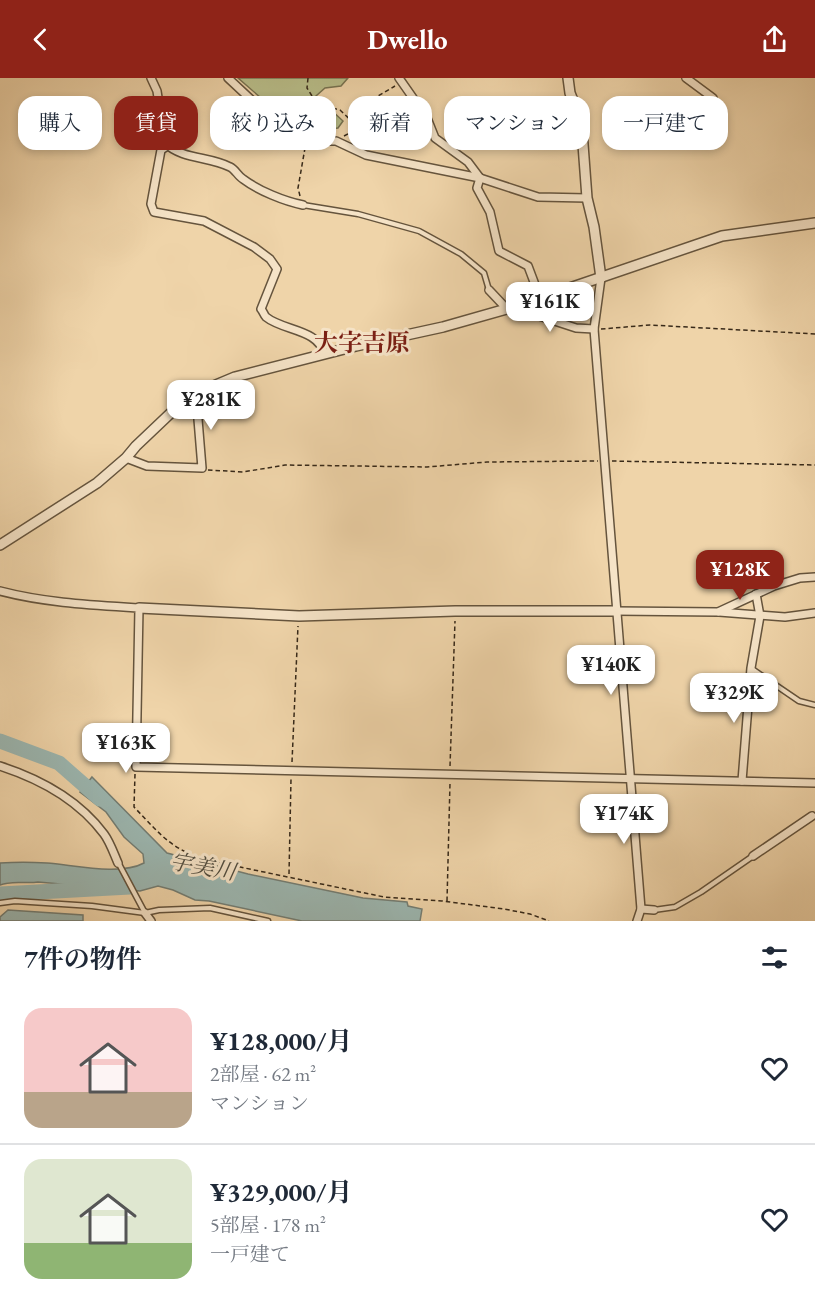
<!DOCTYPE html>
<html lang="ja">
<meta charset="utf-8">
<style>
body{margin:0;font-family:"EB Garamond","Noto Serif JP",serif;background:#f2f2f3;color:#1f2937;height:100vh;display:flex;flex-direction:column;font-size:22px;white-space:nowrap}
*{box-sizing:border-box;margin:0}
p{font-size:20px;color:#747a83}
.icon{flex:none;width:33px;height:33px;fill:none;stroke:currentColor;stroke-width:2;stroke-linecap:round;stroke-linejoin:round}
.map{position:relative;height:843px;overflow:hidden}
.sheet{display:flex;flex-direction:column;background:#fff;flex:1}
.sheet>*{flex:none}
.top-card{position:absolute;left:18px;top:18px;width:780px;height:54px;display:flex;gap:12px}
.price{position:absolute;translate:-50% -51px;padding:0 14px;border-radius:12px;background:#fff;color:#222;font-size:20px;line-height:39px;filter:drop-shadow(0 2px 3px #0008)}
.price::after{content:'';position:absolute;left:50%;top:36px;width:18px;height:14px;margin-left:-9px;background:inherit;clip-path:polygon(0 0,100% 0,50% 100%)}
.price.current{background:#8f2418;color:#fff}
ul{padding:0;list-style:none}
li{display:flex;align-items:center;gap:18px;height:150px;padding:0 24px}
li+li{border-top:2px solid #e0e1e3}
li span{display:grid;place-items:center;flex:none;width:168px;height:120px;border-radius:18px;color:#555}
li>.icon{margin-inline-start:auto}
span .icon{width:72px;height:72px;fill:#fffc;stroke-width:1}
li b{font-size:26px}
h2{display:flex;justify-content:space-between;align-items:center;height:72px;padding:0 24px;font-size:26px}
.tag{padding:0 21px;border-radius:18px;background:#fff;box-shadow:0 3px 9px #0003;font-size:21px;line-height:54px}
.tag.current{background:#8f2418;color:#fff}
header{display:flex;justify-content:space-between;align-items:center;height:78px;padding:0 24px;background:#8f2418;color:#fff;font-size:27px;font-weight:700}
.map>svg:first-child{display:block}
.green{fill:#b8bd89;stroke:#787351;stroke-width:1.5}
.water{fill:#9cb7b1;stroke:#747e74;stroke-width:1.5}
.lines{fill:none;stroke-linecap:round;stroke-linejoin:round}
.river{stroke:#9cb7b1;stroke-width:15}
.service-casing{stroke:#65543d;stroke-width:7}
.minor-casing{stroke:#65543d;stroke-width:10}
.tertiary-casing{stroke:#65543d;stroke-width:12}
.path{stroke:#372919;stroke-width:1.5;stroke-dasharray:4.5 3;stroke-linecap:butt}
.service{stroke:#f5e3c7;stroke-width:4}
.minor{stroke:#f5e3c7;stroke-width:7}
.tertiary{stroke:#f5e3c7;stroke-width:9}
.labels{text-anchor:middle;stroke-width:6;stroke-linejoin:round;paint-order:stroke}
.water-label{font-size:22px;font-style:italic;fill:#504c3f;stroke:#f5e3c7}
.quarter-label{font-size:24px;font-weight:bold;fill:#7a1f14;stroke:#f5e3c7}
</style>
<header><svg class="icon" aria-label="back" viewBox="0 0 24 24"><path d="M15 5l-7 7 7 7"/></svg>Dwello<svg class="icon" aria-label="share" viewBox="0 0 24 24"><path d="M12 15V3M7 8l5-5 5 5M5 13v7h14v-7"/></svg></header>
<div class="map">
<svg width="815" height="843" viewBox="0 0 815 843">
<rect width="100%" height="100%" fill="#efd4a9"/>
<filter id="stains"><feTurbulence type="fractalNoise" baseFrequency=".00333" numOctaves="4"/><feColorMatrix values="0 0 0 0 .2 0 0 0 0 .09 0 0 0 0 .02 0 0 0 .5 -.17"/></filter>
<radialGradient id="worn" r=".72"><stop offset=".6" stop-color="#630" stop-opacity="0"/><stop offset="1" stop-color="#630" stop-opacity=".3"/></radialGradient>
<polygon class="green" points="238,0 348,0 341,8 325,10 316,18 343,43 338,50 316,52 276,33"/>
<g class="water">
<path d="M 92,699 L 167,775 L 248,796 L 363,820 L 407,824 L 408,828 L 422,831 L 420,843 L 302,843 L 209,823 L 195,822 L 173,812 L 158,808 L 140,813 L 38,804 C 26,806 11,802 0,807 L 0,785 C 15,784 31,784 47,785 C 74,787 120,798 144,785 L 143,776 L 124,759 L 106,734 L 80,714 Z"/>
<polygon points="8,832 83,837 83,843 0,843 0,839"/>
</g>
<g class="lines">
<g class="river">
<polyline points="0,663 59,685 100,721"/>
<polyline points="0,816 130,809"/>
</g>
<defs>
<g id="service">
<polyline points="303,127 358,136 419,153 461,176 484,195 489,212"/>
<polyline points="752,591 799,623 815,627"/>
<polyline points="119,786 145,835"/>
<polyline points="0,825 15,823 92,828 145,835 159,832 210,830 268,843"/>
<polyline points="654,832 675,829 701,814 753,778"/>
</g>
<g id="minor">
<path d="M 151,0 L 157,13 L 165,65 C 183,82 209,78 230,89 C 235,91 238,98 243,101 C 259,113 284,123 303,127"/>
<polyline points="228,0 290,58 298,63 336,63 366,77 480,100 538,119 587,120"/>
<polyline points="399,0 427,40 435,60 468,84 480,100"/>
<polyline points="686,0 713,20"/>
<path d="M 167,68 L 161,72 L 151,126 L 154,134 L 204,143 L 254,169 L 270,181 L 277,191 L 261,231 C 263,233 264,237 266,239 C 283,253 319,251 324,276"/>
<polyline points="480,100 477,110 490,134 499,173 528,188 540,220"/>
<polyline points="601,200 594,251 641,831 637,843"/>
<polyline points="489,212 507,231"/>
<polyline points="517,228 524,233 576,250 594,251"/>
<polyline points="126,380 147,388 202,390 196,317"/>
<path d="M 0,513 C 46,525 92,527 139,530 L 136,689 L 815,705"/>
<polyline points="615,533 718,534 774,508 800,500 815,499"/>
<polyline points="719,534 785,539 815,535"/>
<path d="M 0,688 C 40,701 78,721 104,756 C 110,764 114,776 118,785"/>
<polyline points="742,703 751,590 760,538 756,516"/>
<polyline points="753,778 812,738"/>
<polyline points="641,831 654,832"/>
<polyline points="145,835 151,843"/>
</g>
<g id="tertiary">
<polyline points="568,0 570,15 579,38 582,53 587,120 594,149 601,200"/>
<polyline points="0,467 97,405 126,380 136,368 176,330 204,312 235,299 356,268 443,249 517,228 722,158 815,145"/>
<polyline points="139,530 299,538 455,533 615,533"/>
</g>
</defs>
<use href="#service" class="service-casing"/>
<use href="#minor" class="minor-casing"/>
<use href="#tertiary" class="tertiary-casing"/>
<g class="path">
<polyline points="308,0 307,10 317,26 340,32 358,49"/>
<polyline points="344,58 371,44 373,21 395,8"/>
<polyline points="300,118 298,110 305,70"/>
<polyline points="601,251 650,247 815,256"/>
<polyline points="612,383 815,387"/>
<polyline points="208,392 243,394 285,387 427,389 487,384 598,383"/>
<polyline points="292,684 298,548"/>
<polyline points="450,688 455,543"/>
<path d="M 135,696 L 134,729 C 161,757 172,773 211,783 L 384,819 L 442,823 L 504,831 L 530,836 L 549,843"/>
<polyline points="289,796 291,701"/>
<polyline points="447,823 450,705"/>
</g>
<use href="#service" class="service"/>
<use href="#minor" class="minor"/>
<use href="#tertiary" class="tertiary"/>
</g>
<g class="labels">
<g class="water-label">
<text transform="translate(203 788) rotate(10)" y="8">宇美川</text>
</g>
<g class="quarter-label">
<text x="362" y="273">大字吉原</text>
</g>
</g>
<rect width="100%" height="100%" filter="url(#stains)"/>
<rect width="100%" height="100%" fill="url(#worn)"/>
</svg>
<b class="price" style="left:550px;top:255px">¥161K</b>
<b class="price" style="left:211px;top:353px">¥281K</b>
<b class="price current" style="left:740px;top:523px">¥128K</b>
<b class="price" style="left:611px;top:618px">¥140K</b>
<b class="price" style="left:734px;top:646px">¥329K</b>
<b class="price" style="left:126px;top:696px">¥163K</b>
<b class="price" style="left:624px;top:767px">¥174K</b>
<div class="top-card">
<a class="tag">購入</a>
<a class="tag current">賃貸</a>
<a class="tag">絞り込み</a>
<a class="tag">新着</a>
<a class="tag">マンション</a>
<a class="tag">一戸建て</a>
</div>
</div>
<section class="sheet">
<h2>7件の物件<svg class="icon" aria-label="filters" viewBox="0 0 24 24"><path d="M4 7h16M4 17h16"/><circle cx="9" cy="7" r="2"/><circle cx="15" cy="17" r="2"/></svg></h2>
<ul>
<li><span style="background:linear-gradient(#f6c9c9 70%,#b9a48a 0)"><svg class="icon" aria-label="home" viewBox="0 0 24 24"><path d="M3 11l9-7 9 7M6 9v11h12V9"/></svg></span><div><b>¥128,000/月</b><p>2部屋 · 62 m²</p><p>マンション</p></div><svg class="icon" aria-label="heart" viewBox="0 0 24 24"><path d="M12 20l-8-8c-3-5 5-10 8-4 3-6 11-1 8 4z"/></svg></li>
<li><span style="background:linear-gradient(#dfe7d0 70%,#8fb573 0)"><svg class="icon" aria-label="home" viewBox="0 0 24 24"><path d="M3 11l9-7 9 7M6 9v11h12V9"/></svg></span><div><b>¥329,000/月</b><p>5部屋 · 178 m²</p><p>一戸建て</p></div><svg class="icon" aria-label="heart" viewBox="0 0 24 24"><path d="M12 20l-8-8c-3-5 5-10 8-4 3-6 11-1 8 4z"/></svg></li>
</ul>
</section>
